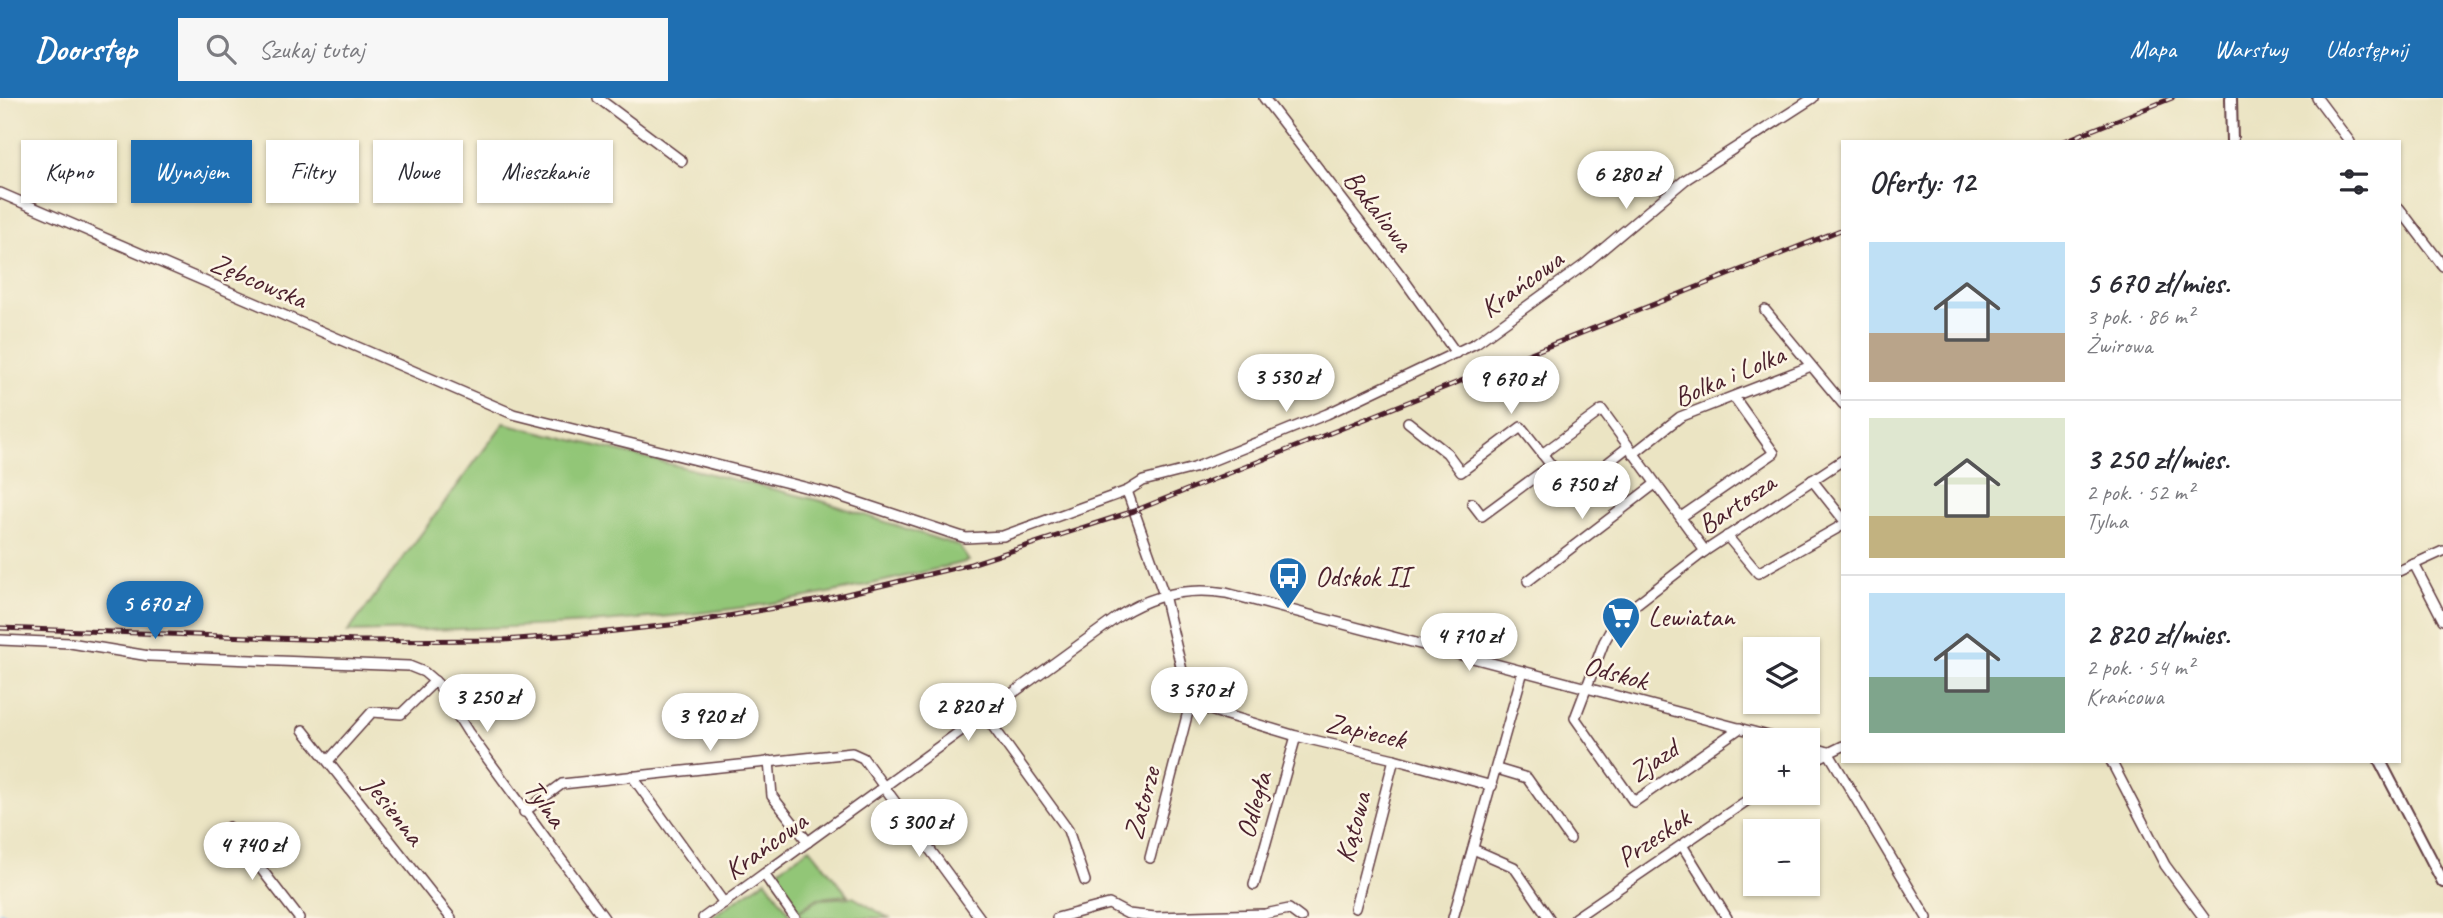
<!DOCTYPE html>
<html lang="pl">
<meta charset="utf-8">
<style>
body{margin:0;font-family:Caveat,sans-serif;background:#f7f7f7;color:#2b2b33;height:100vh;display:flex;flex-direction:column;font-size:26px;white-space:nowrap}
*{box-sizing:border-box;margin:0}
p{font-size:23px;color:#7c7c81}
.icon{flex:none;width:38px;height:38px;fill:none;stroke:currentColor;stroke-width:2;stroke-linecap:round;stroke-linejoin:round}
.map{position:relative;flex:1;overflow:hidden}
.side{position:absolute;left:1841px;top:42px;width:560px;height:623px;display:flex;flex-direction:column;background:#fff;border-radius:0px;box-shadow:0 2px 5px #0004}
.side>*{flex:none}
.hud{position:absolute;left:21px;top:42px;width:665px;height:63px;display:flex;gap:14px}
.tools{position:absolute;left:1743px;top:539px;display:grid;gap:14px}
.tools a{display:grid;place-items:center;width:77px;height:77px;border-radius:0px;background:#fff;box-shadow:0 2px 5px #0004;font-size:35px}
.price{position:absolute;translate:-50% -60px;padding:0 16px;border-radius:24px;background:#fff;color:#222;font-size:23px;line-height:46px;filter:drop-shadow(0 2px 4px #0008)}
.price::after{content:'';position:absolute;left:50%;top:42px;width:21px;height:16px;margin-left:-10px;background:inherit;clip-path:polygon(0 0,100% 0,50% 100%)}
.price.current{background:#1f6fb2;color:#fff}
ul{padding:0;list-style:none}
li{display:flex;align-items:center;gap:21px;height:175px;padding:0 28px}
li+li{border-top:2px solid #e1e1e2}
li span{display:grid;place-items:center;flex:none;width:196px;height:140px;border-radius:0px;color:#555}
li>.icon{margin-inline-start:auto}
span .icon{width:84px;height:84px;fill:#fffc;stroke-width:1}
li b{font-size:30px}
h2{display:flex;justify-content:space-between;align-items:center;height:84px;padding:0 28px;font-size:30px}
.tag{padding:0 24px;border-radius:0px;background:#fff;box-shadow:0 2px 5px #0004;font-size:24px;line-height:63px}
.tag.current{background:#1f6fb2;color:#fff}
header{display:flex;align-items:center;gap:42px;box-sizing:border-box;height:98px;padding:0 35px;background:#1f6fb2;color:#fff}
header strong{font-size:33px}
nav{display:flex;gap:38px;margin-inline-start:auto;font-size:24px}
.search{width:490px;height:63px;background:#f7f7f7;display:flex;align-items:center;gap:18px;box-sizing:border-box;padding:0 24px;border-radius:0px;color:#7c7c81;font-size:26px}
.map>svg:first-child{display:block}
.green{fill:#92c677;stroke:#6e7251;stroke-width:2}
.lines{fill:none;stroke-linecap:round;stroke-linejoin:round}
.stream{stroke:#7eb9f0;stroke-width:2.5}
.minor-casing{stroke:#623d42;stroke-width:12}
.tertiary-casing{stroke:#623d42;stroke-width:14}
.minor{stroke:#fff;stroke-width:9}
.tertiary{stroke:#fff;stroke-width:10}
.rail-casing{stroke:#4a1f2b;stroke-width:5}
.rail{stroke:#fcf5e5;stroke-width:2.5;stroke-dasharray:8;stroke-linecap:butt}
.labels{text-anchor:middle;stroke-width:5;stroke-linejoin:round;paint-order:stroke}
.street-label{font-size:28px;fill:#4a1f2b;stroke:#fcf5e5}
.poi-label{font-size:28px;fill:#4a1f2b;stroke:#fcf5e5;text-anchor:start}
</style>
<header>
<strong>Doorstep</strong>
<div class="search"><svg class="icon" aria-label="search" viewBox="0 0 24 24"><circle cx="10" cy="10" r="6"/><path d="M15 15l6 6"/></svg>Szukaj tutaj</div>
<nav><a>Mapa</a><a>Warstwy</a><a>Udostępnij</a></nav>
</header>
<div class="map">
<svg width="2443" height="820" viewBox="0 0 2443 820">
<rect width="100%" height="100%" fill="#fcf5e5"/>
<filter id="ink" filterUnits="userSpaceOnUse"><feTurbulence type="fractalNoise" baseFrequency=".0143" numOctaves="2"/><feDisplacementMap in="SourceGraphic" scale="14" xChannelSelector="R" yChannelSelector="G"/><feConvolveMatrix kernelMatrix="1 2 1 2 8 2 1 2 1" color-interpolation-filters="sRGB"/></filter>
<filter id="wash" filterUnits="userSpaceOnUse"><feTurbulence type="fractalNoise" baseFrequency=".00686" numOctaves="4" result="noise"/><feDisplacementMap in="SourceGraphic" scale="28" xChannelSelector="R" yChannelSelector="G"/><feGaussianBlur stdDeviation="1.57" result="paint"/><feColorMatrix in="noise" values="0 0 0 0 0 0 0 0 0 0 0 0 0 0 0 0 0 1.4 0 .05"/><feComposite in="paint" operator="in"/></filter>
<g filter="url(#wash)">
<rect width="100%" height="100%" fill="#ebe4c3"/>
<g class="green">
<path d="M 504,325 L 825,404 L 959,448 L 969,463 C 888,483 806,502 724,512 C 599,528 474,531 348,534 Z"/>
<polygon points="810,750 848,797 818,800 798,813 772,776"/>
<polygon points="766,782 793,820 710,820"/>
<polygon points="853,799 889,820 802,820 798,814 820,801"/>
</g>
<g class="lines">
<polyline class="stream" points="0,814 11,820"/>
</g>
</g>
<g filter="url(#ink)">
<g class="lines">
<defs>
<g id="minor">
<polyline points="598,0 682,63"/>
<polyline points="1264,0 1402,179 1456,255"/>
<polyline points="2317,0 2350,44"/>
<polyline points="0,95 513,316 836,397 966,440 1003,438 1127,393 1143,383 1194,370 1327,316 1476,245 1584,167 1685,82 1813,0"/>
<polyline points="2399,110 2443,168"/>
<polyline points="1765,212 1843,306"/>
<polyline points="1408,324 1447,355 1461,374 1521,329 1551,367"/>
<polyline points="1542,356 1602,312 1705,453"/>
<polyline points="1633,356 1680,319 1811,268"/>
<polyline points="1812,382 1843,421"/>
<polyline points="1127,393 1164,497 1190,606 1150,760"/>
<polyline points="1472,405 1482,418 1551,367 1572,393 1628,349"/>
<polyline points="1681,419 1774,355 1734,299"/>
<polyline points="1727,438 1758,475 1843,427"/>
<polyline points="2414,466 2443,522"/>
<polyline points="2399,473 2443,453"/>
<polyline points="1528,483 1655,386"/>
<polyline points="0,542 70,545 149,558 409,568 424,574 438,586 468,634 604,820"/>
<polyline points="1190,606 1296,638 1394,661 1492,688"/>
<polyline points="984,616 1068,732 1085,783"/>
<polyline points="1740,630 1634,704 1575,620 1604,544 1617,521 1705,453 1843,362"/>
<polyline points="303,632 451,820"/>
<polyline points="1808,648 1828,654"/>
<polyline points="1828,654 1927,820"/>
<polyline points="328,663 372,614 401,616 435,583"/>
<polyline points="769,663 772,698 808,744"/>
<polyline points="2111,663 2165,767 2204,820"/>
<polyline points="1808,665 1843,648"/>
<polyline points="1497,671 1527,680 1570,741"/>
<polyline points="632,678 724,805"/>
<polyline points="524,714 562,686 852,655 863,660 980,820"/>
<polyline points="229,729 299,820"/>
<polyline points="1682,747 1727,820"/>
<polyline points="1473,751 1514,769 1549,820"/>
<polyline points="764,776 795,820"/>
<polyline points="1254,787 1296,638"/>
<polyline points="1355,810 1394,661"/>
<path d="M 703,820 L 1119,518 C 1152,497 1187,489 1226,495 L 1784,642"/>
<polyline points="1057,820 1109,806 1128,816 1155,819 1265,816 1289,811 1301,820"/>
<polyline points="1453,820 1523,573"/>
<polyline points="1575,820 1758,695"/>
</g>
<g id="tertiary">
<polyline points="2231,0 2232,44"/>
<polyline points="2380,663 2443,784"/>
</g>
</defs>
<use href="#minor" class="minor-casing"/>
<use href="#tertiary" class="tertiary-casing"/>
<use href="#minor" class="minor"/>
<use href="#tertiary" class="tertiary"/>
<defs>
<g id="rail">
<polyline points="2062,44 2172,0"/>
<polyline points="0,530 359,543 504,542 597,535 688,525 826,501 971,466 1134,413 1843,131"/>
</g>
</defs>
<use href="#rail" class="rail-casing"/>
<use href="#rail" class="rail"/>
</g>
</g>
<defs>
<symbol id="bus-pin" viewBox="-11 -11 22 30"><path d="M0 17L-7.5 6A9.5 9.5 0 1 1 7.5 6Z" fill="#1f6fb2" stroke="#fcf5e5"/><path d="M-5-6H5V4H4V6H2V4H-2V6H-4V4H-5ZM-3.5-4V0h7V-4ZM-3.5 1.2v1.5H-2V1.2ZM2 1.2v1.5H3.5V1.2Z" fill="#fff"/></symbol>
<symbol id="supermarket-pin" viewBox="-11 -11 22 30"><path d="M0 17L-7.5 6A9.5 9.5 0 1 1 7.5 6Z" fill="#1f6fb2" stroke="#fcf5e5"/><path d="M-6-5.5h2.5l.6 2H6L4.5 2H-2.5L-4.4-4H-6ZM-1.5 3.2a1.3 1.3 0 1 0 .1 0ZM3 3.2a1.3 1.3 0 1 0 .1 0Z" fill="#fff"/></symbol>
</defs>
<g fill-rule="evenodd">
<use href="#bus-pin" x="1266" y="456" width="44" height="60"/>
<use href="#supermarket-pin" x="1599" y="496" width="44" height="60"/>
</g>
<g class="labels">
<g class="street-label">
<text transform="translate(1379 112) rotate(52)" y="10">Bakaliowa</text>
<text transform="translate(259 182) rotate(23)" y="10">Zębcowska</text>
<text transform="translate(1521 185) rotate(-36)" y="10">Krańcowa</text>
<text transform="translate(1729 277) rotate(-23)" y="10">Bolka i Lolka</text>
<text transform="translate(1736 405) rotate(-34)" y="10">Bartosza</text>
<text transform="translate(1616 574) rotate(15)" y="10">Odskok</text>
<text transform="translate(1366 632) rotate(13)" y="10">Zapiecek</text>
<text transform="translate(1653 662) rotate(-34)" y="10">Zjazd</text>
<text transform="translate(546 705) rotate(54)" y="10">Tylna</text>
<text transform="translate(1141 705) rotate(-75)" y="10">Zatorze</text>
<text transform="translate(1253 707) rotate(-74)" y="10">Odległa</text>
<text transform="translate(395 712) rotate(52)" y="10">Jesienna</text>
<text transform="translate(1352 729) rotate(-75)" y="10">Kątowa</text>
<text transform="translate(1653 739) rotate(-34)" y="10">Przeskok</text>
<text transform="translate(765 747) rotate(-36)" y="10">Krańcowa</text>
</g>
<g class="poi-label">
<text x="1315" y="488">Odskok II</text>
<text x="1648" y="528">Lewiatan</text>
</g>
</g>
</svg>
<div class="tools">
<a><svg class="icon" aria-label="layers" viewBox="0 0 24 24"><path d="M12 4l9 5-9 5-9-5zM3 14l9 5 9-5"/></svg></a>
<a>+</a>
<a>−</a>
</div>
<b class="price" style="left:1626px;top:113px">6 280 zł</b>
<b class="price" style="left:1286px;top:316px">3 530 zł</b>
<b class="price" style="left:1511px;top:318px">9 670 zł</b>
<b class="price" style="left:1582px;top:423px">6 750 zł</b>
<b class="price current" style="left:155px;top:543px">5 670 zł</b>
<b class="price" style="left:1469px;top:575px">4 710 zł</b>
<b class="price" style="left:1199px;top:629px">3 570 zł</b>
<b class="price" style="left:487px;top:636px">3 250 zł</b>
<b class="price" style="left:968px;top:645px">2 820 zł</b>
<b class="price" style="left:710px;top:655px">3 920 zł</b>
<b class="price" style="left:919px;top:761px">5 300 zł</b>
<b class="price" style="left:252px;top:784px">4 740 zł</b>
<div class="hud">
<a class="tag">Kupno</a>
<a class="tag current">Wynajem</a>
<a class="tag">Filtry</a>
<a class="tag">Nowe</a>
<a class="tag">Mieszkanie</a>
</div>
<section class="side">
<h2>Oferty: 12<svg class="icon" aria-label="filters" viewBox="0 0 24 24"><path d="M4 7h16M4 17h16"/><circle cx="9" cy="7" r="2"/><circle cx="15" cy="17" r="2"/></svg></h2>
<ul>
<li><span style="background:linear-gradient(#bfe0f5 65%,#b9a48a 0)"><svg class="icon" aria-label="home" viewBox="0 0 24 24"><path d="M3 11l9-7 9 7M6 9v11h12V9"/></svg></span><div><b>5 670 zł/mies.</b><p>3 pok. · 86 m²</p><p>Żwirowa</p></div></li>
<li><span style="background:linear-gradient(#dfe7d0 70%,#c2b280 0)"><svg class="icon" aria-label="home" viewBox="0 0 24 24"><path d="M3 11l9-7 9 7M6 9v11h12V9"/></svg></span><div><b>3 250 zł/mies.</b><p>2 pok. · 52 m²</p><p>Tylna</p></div></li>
<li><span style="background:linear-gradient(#bfe0f5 60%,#7fa58c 0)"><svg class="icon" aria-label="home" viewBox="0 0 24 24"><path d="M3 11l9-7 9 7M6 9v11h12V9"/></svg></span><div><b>2 820 zł/mies.</b><p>2 pok. · 54 m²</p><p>Krańcowa</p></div></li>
</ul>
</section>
</div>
